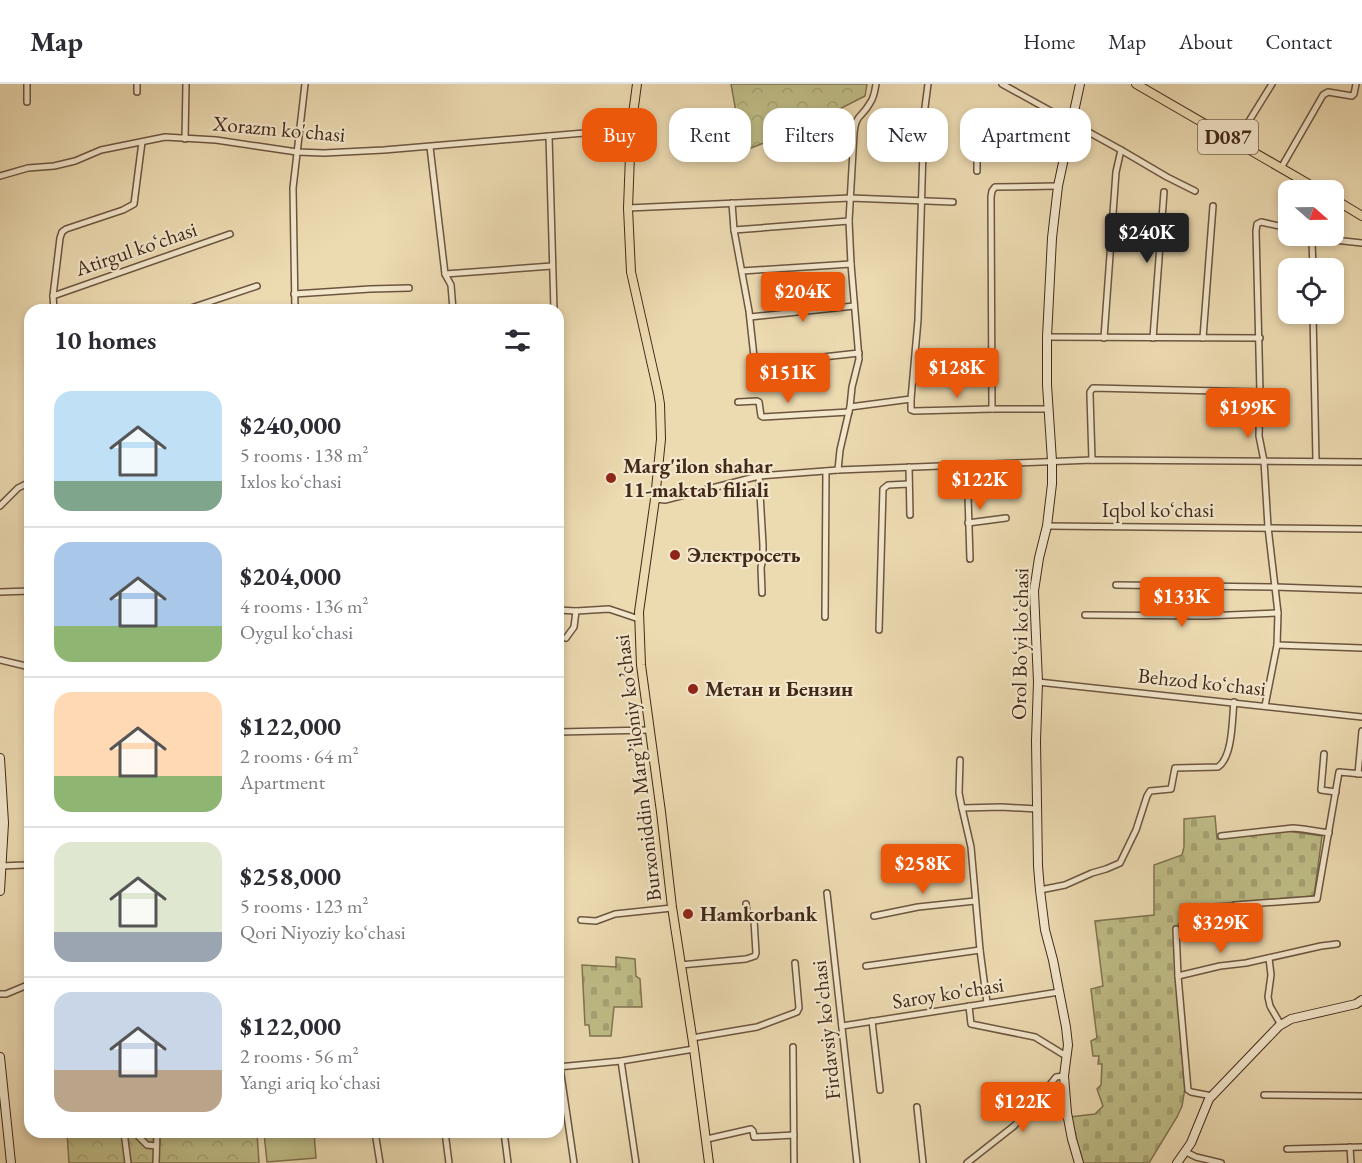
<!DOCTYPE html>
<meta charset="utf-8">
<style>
body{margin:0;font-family:"EB Garamond",serif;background:#f7f7f7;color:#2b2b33;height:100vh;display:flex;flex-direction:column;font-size:22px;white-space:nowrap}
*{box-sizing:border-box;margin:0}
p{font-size:20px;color:#7c7c81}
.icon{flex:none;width:33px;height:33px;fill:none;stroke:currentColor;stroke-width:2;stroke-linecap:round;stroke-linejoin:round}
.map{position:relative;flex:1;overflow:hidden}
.drawer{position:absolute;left:24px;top:220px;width:540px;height:834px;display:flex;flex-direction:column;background:#fff;border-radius:18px;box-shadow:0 3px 9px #0003}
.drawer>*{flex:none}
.hud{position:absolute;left:582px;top:24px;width:570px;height:54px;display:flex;gap:12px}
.needle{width:39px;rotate:110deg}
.fabs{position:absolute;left:1278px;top:96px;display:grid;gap:12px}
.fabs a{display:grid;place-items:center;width:66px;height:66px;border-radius:12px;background:#fff;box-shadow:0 3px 9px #0003;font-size:30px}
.price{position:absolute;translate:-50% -51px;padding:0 14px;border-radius:6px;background:#ea580c;color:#fff;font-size:20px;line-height:39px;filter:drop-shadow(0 2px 3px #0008)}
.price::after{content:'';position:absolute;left:50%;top:36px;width:18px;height:14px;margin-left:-9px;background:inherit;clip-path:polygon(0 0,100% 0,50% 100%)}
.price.on{background:#222;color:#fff}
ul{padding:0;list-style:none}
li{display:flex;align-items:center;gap:18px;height:150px;padding:0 30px}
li+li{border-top:2px solid #e1e1e2}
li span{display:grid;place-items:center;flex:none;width:168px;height:120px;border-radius:18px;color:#555}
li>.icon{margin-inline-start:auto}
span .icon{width:72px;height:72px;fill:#fffc;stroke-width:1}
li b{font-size:26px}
h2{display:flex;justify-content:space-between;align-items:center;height:72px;padding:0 30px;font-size:26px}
.pill{padding:0 21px;border-radius:18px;background:#fff;box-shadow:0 3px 9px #0003;font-size:21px;line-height:54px}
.pill.on{background:#ea580c;color:#fff}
header{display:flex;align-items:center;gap:36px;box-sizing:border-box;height:84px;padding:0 30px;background:#fff;border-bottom:2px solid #e1e1e2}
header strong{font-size:28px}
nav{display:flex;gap:33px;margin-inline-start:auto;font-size:21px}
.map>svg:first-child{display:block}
.grass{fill:#bfbd87;stroke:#807350;stroke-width:1.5}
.forest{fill:url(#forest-crowns);stroke:#807350;stroke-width:1.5}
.cemetery{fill:url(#cemetery-stones);stroke:#807350;stroke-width:1.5}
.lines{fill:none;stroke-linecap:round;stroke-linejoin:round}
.street-casing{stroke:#6c5540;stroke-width:8}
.secondary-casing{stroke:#42291a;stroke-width:10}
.primary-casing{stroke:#42291a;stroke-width:10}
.street{stroke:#f3e7cc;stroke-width:5}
.secondary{stroke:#f3e7cc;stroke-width:8}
.primary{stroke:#ecdab1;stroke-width:8}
.poi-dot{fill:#8f2418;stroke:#f3e7cc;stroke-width:2}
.labels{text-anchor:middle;stroke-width:4.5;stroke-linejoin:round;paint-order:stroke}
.shield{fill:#f3e7cc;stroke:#77624f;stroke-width:1.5}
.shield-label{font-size:20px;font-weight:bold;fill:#42291a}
.street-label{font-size:21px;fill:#42291a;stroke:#f3e7cc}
.poi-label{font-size:21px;font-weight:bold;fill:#42291a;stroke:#f3e7cc;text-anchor:start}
</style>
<header>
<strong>Map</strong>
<nav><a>Home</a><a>Map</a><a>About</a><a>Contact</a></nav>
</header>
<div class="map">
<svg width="1362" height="1079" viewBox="0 0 1362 1079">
<defs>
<pattern id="forest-crowns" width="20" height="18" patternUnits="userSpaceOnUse" patternTransform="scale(1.5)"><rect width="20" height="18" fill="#bfbd87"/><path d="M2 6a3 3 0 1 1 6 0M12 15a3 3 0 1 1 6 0" fill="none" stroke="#a5a274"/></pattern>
<pattern id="cemetery-stones" width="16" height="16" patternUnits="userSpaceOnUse" patternTransform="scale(1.5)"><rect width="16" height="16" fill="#bfbd87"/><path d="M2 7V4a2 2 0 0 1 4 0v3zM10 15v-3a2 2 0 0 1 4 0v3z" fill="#a5a274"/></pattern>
</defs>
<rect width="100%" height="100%" fill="#ecdab1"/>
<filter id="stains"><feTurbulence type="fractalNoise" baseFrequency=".00333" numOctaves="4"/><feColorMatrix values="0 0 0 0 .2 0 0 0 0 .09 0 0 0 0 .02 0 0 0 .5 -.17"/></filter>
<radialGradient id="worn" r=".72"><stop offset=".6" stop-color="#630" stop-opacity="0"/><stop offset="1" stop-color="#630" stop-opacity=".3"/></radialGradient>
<polygon class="grass" points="264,1049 314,1049 316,1074 267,1078"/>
<g class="forest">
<path d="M 731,0 L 867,0 L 865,12 C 825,33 786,51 743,67 Z"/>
<polygon points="67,1049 257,1049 259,1079 69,1079"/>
</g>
<g class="cemetery">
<polygon points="1215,732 1217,755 1287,747 1322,752 1314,812 1184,822 1184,838 1178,840 1181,941 1185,1004 1182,1022 1177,1033 1149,1079 1082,1079 1070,1033 1095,1030 1103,1022 1097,1005 1101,1001 1102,980 1098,980 1099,972 1093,972 1091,957 1097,954 1091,905 1103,902 1095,837 1154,831 1154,781 1182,771 1184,763 1184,735"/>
<polygon points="616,873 635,875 636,892 640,895 642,923 614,923 611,952 590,952 589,941 585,941 582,881 616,883"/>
</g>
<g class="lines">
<defs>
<g id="street">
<polyline points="27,0 27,18"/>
<polyline points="137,0 137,8"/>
<polyline points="1002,0 1121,66 1167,93 1195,107"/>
<polyline points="549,52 554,226"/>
<polyline points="185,55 186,0"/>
<polyline points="1236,58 1272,0"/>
<polyline points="430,63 445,190 451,201 453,226"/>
<polyline points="1281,84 1323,11 1328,8 1352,12 1354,10 1356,0"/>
<polyline points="977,87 977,63 979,60 1023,63 1027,54 1031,53 1067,58"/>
<polyline points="0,92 28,84 54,82 75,77 101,66 165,53 216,56 297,68 324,69 384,66 631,45"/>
<polyline points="732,119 734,146 749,227 754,273 756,278 760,280 859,269"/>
<polyline points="628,124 850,114 953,118"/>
<polyline points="734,146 849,137"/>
<polyline points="1313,184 1312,158 1316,154 1362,159"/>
<polyline points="742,187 851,180"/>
<polyline points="445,190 552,182"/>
<polyline points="294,210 370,205 409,204"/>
<polyline points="53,212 230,150"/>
<polyline points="54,226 53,212 60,154 62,148 66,145 123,126 134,120 142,58"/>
<polyline points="185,226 257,202"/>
<polyline points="295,226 293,104 305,0"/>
<polyline points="1313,230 1316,377"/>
<polyline points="750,233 854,222"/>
<polyline points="1047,253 1260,254"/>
<polyline points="1104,254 1116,88 1121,66"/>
<polyline points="1153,254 1164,108"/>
<polyline points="1203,254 1213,122"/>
<polyline points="911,315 911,326 914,327 992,325"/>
<polyline points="738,318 757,317 759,318 761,332 763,333 849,328"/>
<polyline points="850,323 911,315 918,236 924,31 928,0"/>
<polyline points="1048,325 992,325 991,113 992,107 995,103 1058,102"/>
<polyline points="1092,376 1090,311 1090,308 1093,304 1260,308"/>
<polyline points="967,380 970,475"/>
<polyline points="909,383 910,431"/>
<path d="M 838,386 L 840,366 L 850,323 L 852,303 L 859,275 L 851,180 L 849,137 L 854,49 C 856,29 862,34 870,19 C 874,14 875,7 876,0"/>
<polyline points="759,392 763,461 763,476 761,483 762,509"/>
<polyline points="655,415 665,416 759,392 838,386 1092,376 1362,378"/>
<polyline points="0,422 18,404 30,398"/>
<polyline points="968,439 1006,434"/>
<polyline points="1047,442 1362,445"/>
<polyline points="1116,501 1275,503 1362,506"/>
<polyline points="0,508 30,507"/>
<polyline points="558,526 576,527 609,525 639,535"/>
<polyline points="1085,531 1205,532 1278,529"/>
<polyline points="825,533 826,387"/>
<polyline points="879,546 883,405 888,401 909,400"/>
<polyline points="566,554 574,543 576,527"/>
<polyline points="1277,561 1362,564"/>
<polyline points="0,576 30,583"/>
<polyline points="1038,598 1362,633"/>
<polyline points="1265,622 1277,561 1278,529 1268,443 1264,377 1259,352 1260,308 1256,147 1257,140 1261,138 1288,144"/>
<polyline points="558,648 649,646"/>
<polyline points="1324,670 1321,706 1336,708"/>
<polyline points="960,676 959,709 962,724"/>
<polyline points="1358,690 1362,647"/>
<polyline points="1221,752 1293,744 1303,745 1329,749"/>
<polyline points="1,782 24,781 30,780"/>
<path d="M 1040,806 L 1065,801 L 1092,789 L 1106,785 L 1120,779 L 1136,746 L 1147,712 L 1150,707 L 1171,705 L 1175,684 L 1218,683 C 1233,673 1232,635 1234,618"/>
<polyline points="827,809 857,1079"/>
<polyline points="1235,821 1317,815 1339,688 1362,690"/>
<polyline points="874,832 918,823 975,817"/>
<polyline points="581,836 596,837 615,830 672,824"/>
<polyline points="1176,845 1178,892 1188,1006 1191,1008 1212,1012"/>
<polyline points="1269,874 1271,891 1268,913 1270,922 1281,941"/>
<polyline points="680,881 746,875 755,872 756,869 754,836 747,829 746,820"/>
<polyline points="866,882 980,866"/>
<polyline points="1178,892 1220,882 1246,879 1321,862 1337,860"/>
<polyline points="0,910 6,910 30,900"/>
<polyline points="987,919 980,866 971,763 962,724 1001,723 1037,725"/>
<polyline points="969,922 971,940 1035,953 1066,972"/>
<polyline points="872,937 880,1006"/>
<polyline points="842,942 1059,908"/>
<polyline points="692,954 757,943 797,928 799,924 795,879"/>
<polyline points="793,963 794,1079"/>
<polyline points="558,970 574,1079"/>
<polyline points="621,977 636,1079"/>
<polyline points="558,983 621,977 694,965"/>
<polyline points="1264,1011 1362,1012"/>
<polyline points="917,1023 923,1079"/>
<polyline points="124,1048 128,1079"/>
<polyline points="134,1048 147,1061 156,1062"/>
<polyline points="375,1048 380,1079"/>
<polyline points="445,1048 449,1079"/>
<polyline points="504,1048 508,1079"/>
<polyline points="707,1055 751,1045 753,1047 754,1053 755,1053 794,1051"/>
<polyline points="1350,1063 1351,1079"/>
<polyline points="1287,1065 1362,1063"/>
<polyline points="1186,1068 1196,1073 1221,1079"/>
<polyline points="156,1079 157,1048"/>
<polyline points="967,1079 1014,1042 1036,1018 1056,993 1064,992"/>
</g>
<g id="secondary">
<polyline points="0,674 4,739 0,807"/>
<polyline points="0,973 11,1079"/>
<polyline points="1079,1079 1072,1055 1067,1029 1064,992 1068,961 1066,943 1053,876 1045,846 1040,806 1038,782 1036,657 1038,598 1034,507 1039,474 1047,442 1052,400 1052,377 1047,301 1047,253 1052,154 1058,102 1080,0"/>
<polyline points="1177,1079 1191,1059 1209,1015 1279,942 1291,935 1356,920 1362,916"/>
</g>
<g id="primary">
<polyline points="637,0 631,45 628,124 631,188 658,308 660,320 661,355 655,415 639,528 641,581 661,728 672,823 694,965 709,1079"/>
<polyline points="1136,0 1319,106"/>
<polyline points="1334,115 1362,132"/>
</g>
</defs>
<use href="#street" class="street-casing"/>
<use href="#secondary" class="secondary-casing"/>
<use href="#primary" class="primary-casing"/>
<use href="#street" class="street"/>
<use href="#secondary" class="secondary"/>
<use href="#primary" class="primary"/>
</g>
<g class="poi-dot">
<circle cx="611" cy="394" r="6"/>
<circle cx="675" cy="471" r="6"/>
<circle cx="693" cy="605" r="6"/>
<circle cx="688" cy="830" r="6"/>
</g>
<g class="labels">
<rect class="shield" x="1198" y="36" width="60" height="34" rx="4.5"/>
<g class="shield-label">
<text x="1228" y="60">D087</text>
</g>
<g class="street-label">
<text transform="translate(279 45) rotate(5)" y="7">Xorazm ko'chasi</text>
<text transform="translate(136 165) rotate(-19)" y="7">Atirgul koʻchasi</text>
<text x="1158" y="433">Iqbol koʻchasi</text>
<text transform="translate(1020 560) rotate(-89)" y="7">Orol Boʻyi koʻchasi</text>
<text transform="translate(1202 598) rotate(6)" y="7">Behzod koʻchasi</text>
<text transform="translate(638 684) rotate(-97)" y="7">Burxoniddin Marg’iloniy ko’chasi</text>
<text transform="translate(948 909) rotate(-9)" y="7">Saroy ko'chasi</text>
<text transform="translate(826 946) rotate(-96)" y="7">Firdavsiy ko'chasi</text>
</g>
<g class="poi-label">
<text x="623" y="389">Marg'ilon shahar<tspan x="623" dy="24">11-maktab filiali</tspan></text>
<text x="687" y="478">Электросеть</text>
<text x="705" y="612">Метан и Бензин</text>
<text x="700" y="837">Hamkorbank</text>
</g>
</g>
<rect width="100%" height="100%" filter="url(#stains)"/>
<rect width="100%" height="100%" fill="url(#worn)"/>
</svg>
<div class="fabs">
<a><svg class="needle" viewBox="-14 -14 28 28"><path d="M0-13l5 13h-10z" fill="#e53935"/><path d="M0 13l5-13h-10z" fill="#7c7c81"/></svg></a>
<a><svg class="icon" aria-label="locate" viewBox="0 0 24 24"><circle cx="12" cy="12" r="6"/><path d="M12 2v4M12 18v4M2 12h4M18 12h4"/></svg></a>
</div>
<b class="price on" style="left:1147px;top:180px">$240K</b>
<b class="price" style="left:803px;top:239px">$204K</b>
<b class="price" style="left:957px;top:315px">$128K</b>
<b class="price" style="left:788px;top:320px">$151K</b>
<b class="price" style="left:1248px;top:355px">$199K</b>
<b class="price" style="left:980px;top:427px">$122K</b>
<b class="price" style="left:1182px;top:544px">$133K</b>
<b class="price" style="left:923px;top:811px">$258K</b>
<b class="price" style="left:1221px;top:870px">$329K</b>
<b class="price" style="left:1023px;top:1049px">$122K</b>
<div class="hud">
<a class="pill on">Buy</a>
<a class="pill">Rent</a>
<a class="pill">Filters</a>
<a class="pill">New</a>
<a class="pill">Apartment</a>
</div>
<section class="drawer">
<h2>10 homes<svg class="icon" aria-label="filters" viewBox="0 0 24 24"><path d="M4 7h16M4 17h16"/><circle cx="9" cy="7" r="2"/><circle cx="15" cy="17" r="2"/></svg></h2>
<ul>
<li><span style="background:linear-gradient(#bfe0f5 75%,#7fa58c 0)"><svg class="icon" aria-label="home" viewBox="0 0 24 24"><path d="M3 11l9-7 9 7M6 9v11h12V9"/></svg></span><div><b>$240,000</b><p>5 rooms · 138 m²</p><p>Ixlos koʻchasi</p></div></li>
<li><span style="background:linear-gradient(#a9c7e8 70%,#8fb573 0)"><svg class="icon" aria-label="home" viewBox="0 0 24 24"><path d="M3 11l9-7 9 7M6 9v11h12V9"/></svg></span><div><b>$204,000</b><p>4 rooms · 136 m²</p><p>Oygul koʻchasi</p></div></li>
<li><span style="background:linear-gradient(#ffd9b3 70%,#8fb573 0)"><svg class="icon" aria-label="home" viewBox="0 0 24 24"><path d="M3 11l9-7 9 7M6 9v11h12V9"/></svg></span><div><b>$122,000</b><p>2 rooms · 64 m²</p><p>Apartment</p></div></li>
<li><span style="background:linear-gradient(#dfe7d0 75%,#9aa5b1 0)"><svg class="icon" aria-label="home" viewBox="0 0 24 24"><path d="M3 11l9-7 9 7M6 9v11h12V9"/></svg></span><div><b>$258,000</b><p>5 rooms · 123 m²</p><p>Qori Niyoziy koʻchasi</p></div></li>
<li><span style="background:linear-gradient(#c9d6e8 65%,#b9a48a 0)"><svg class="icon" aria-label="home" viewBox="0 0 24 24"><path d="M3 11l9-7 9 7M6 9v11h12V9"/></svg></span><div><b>$122,000</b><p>2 rooms · 56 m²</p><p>Yangi ariq koʻchasi</p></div></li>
</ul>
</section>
</div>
